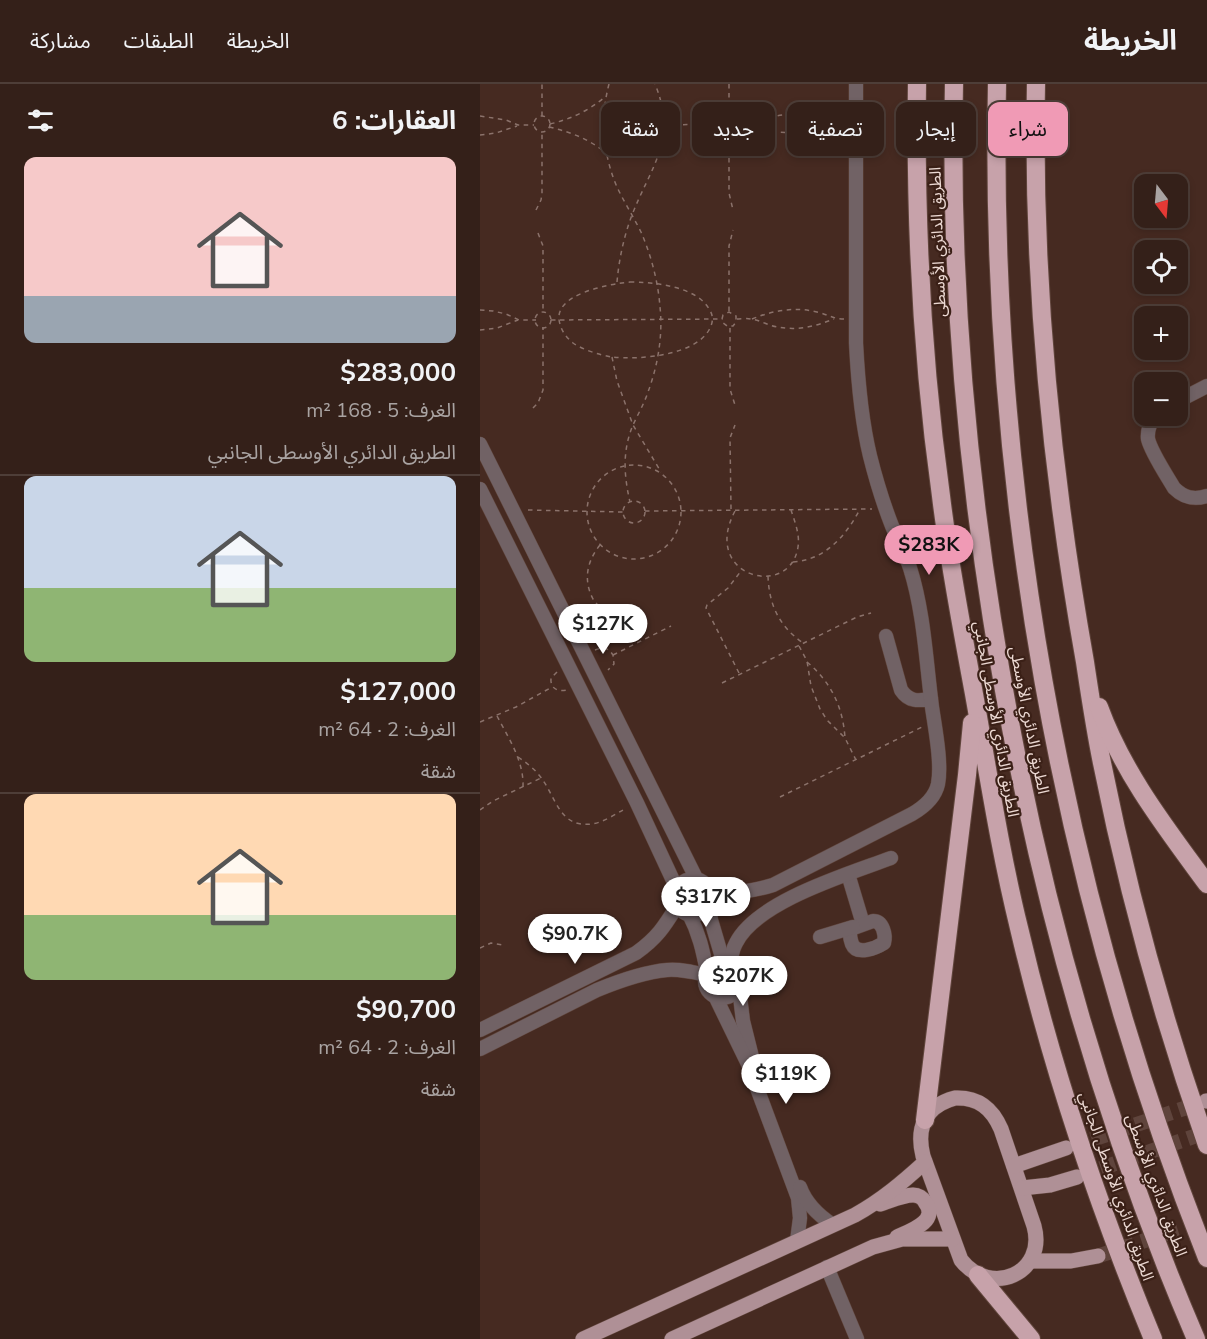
<!DOCTYPE html>
<html lang="ar">
<meta charset="utf-8">
<style>
body{margin:0;font-family:"Nunito Sans","Noto Sans Arabic",sans-serif;background:#3c2822;color:#f1f3f6;direction:rtl;height:100vh;display:flex;flex-direction:column;font-size:22px;white-space:nowrap}
*{box-sizing:border-box;margin:0}
p{font-size:20px;color:#a9a3a2}
.icon{flex:none;width:33px;height:33px;fill:none;stroke:currentColor;stroke-width:2;stroke-linecap:round;stroke-linejoin:round}
.map{position:relative;flex:1;overflow:hidden;direction:ltr}
.sheet{display:flex;flex-direction:column;background:#342019;width:480px}
.sheet>*{flex:none}
.hud{position:absolute;left:18px;top:18px;width:570px;height:54px;direction:rtl;display:flex;gap:12px}
.needle{width:39px;rotate:164deg}
.fabs{position:absolute;left:654px;top:90px;display:grid;gap:12px}
.fabs a{display:grid;place-items:center;width:54px;height:54px;border-radius:12px;background:#342019;box-shadow:0 3px 9px #0003,0 0 0 2px #4e3e38;font-size:30px}
.price{position:absolute;translate:-50% -51px;padding:0 14px;border-radius:21px;background:#fff;color:#222;font-size:20px;line-height:39px;filter:drop-shadow(0 2px 3px #0008)}
.price::after{content:'';position:absolute;left:50%;top:36px;width:18px;height:14px;margin-left:-9px;background:inherit;clip-path:polygon(0 0,100% 0,50% 100%)}
.price.current{background:#f09ab5;color:#111}
ul{padding:0;list-style:none}
li{display:grid;align-content:center;gap:12px;height:318px;padding:0 24px}
li+li{border-top:2px solid #4e3e38}
li span{display:grid;place-items:center;height:186px;border-radius:12px;color:#555}
li>.icon{margin-inline-start:auto}
span .icon{width:108px;height:108px;fill:#fffc;stroke-width:1}
li b{font-size:26px}
h2{display:flex;justify-content:space-between;align-items:center;height:72px;padding:0 24px;font-size:26px}
.pill{padding:0 21px;border-radius:12px;background:#342019;box-shadow:0 3px 9px #0003,0 0 0 2px #4e3e38;font-size:21px;line-height:54px}
.pill.current{background:#f09ab5;color:#111}
header{display:flex;align-items:center;gap:36px;box-sizing:border-box;height:84px;padding:0 30px;background:#342019;border-bottom:2px solid #4e3e38}
header strong{font-size:28px}
nav{display:flex;gap:33px;margin-inline-start:auto;font-size:21px}
main{display:flex;flex:1;min-height:0}
.map>svg:first-child{display:block}
.lines{fill:none;stroke-linecap:round;stroke-linejoin:round}
.major-tunnel{stroke:#5f443c;stroke-width:15;stroke-dasharray:15 8;stroke-linecap:butt}
.minor-casing{stroke:#61463d;stroke-width:15}
.major-casing{stroke:#61463d;stroke-width:16}
.highway-casing{stroke:#61463d;stroke-width:20}
.path{stroke:#8b726b;stroke-width:1.5;stroke-dasharray:4.5 4.5;stroke-linecap:butt}
.minor{stroke:#716265;stroke-width:14}
.major{stroke:#af9096;stroke-width:15}
.highway{stroke:#c7a2aa;stroke-width:18}
.labels{text-anchor:middle;stroke-width:4.5;stroke-linejoin:round;paint-order:stroke}
.street-label{font-size:16px;fill:#ecd9d3;stroke:#3b2017}
</style>
<header>
<strong>الخريطة</strong>
<nav><a>الخريطة</a><a>الطبقات</a><a>مشاركة</a></nav>
</header>
<main>
<div class="map">
<svg width="727" height="1255" viewBox="0 0 727 1255">
<rect width="100%" height="100%" fill="#462a21"/>
<g class="lines">
<g class="major-tunnel">
<polyline points="590,1063 723,1018"/>
<polyline points="599,1092 727,1048"/>
<polyline points="618,1172 727,1136"/>
</g>
<defs>
<g id="minor">
<polyline points="698,317 727,302"/>
<path d="M 675,332 C 670,339 667,346 668,355 C 671,368 687,392 694,404 C 704,414 714,416 727,412"/>
<polyline points="0,360 217,796"/>
<polyline points="0,405 157,719 197,805"/>
<path d="M 406,552 L 421,606 C 429,618 438,617 451,615"/>
<polyline points="368,790 383,840"/>
<circle cx="213" cy="813" r="18"/>
<path d="M 229,805 C 253,810 270,808 293,801 L 432,730 C 444,723 455,714 458,700 C 462,679 455,644 452,623 C 446,577 444,528 430,484 C 425,469 418,456 412,442 C 403,419 396,396 390,372 C 381,335 378,298 376,259 L 376,0"/>
<polyline points="229,821 231,836 244,880"/>
<path d="M 209,830 C 219,849 223,867 227,888"/>
<path d="M 393,837 C 403,837 406,851 404,859 C 396,864 377,872 372,860 C 370,854 369,850 371,845 Z"/>
<polyline points="340,853 373,843"/>
<circle cx="242" cy="897" r="17"/>
<path d="M 251,882 C 251,874 252,866 256,859 C 277,817 369,790 411,774"/>
<polyline points="259,904 263,937 274,981"/>
<polyline points="235,912 268,980 318,1114 320,1134 317,1157"/>
<path d="M 0,946 L 156,869 C 177,854 184,843 197,822"/>
<path d="M 0,965 L 117,906 C 139,897 163,888 187,886 C 201,885 213,888 226,891"/>
<path d="M 320,1103 C 326,1120 338,1131 353,1141"/>
<polyline points="347,1183 377,1255"/>
</g>
<g id="major">
<path d="M 475,1014 C 498,1013 512,1024 521,1045 L 554,1142 C 567,1189 511,1214 481,1176 L 443,1072 C 436,1044 445,1022 475,1014 Z"/>
<polyline points="726,1017 727,1017"/>
<polyline points="534,1082 586,1064"/>
<polyline points="542,1104 570,1101 597,1093"/>
<path d="M 400,1120 C 410,1117 423,1111 433,1111 C 438,1111 443,1114 445,1118 C 460,1137 430,1147 417,1153"/>
<polyline points="550,1177 591,1177 618,1172"/>
<path d="M 103,1255 L 375,1131 C 402,1116 423,1098 445,1078"/>
<polyline points="192,1255 393,1163 422,1155 473,1155"/>
</g>
<g id="highway">
<path d="M 437,0 C 435,138 442,276 461,412 C 469,479 482,544 494,610 C 508,688 520,767 539,844 C 572,985 618,1122 673,1255"/>
<path d="M 474,0 C 470,179 484,358 512,535 C 551,782 617,1025 716,1255"/>
<path d="M 517,0 C 509,399 579,802 727,1174"/>
<path d="M 556,0 C 552,194 571,387 605,578 C 610,611 615,645 622,679 C 648,809 683,936 727,1061"/>
<path d="M 619,623 C 643,689 686,744 727,800"/>
<polyline points="445,1036 487,691 492,639"/>
<polyline points="498,1191 551,1255"/>
</g>
</defs>
<use href="#minor" class="minor-casing"/>
<use href="#major" class="major-casing"/>
<use href="#highway" class="highway-casing"/>
<g class="path">
<path d="M 129,0 C 120,34 123,71 137,103 C 144,118 153,132 161,148 C 171,171 178,197 180,223 C 183,251 178,281 168,308 C 164,320 158,330 153,341 C 142,367 144,392 150,418"/>
<polyline points="249,0 249,31"/>
<polyline points="0,32 26,36 38,41 54,41"/>
<polyline points="62,32 62,0"/>
<circle cx="62" cy="40" r="8"/>
<circle cx="249" cy="40" r="8"/>
<polyline points="257,39 272,40 299,48 313,49 341,45 355,40"/>
<path d="M 70,40 C 91,35 108,27 125,13"/>
<path d="M 272,40 C 294,30 317,27 341,34 C 349,37 355,40 364,40"/>
<polyline points="185,41 241,40"/>
<path d="M 69,43 C 91,48 108,55 125,68"/>
<polyline points="249,47 249,109 253,126"/>
<polyline points="0,51 16,49 37,42"/>
<polyline points="56,126 61,116 62,110 62,48"/>
<polyline points="58,149 63,162 63,228"/>
<path d="M 137,198 C 139,175 144,152 152,131 C 171,82 198,56 175,0"/>
<path d="M 150,198 C 173,198 216,202 229,225 C 234,232 233,239 229,246 C 214,272 158,276 132,273 C 120,271 103,266 93,259 C 87,254 82,248 80,240 C 70,210 130,200 150,198 Z"/>
<polyline points="0,226 13,227 26,230 39,236 56,236"/>
<polyline points="249,227 249,162 253,146"/>
<circle cx="63" cy="236" r="8"/>
<path d="M 257,235 C 261,235 267,234 271,235 C 280,236 289,242 298,243 C 318,247 336,242 354,235"/>
<path d="M 272,235 C 294,226 317,222 341,229 C 350,232 355,235 364,235"/>
<polyline points="71,236 242,235 243,231 249,228 256,232 256,238 253,242 247,242 242,238 242,235"/>
<polyline points="250,244 250,305 255,321"/>
<polyline points="0,246 17,244 38,236"/>
<polyline points="132,273 137,297 153,341 181,388"/>
<polyline points="53,324 58,319 63,306 63,243"/>
<circle cx="154" cy="428" r="47"/>
<circle cx="154" cy="428" r="11"/>
<polyline points="251,425 250,354 255,341"/>
<polyline points="48,426 143,428"/>
<polyline points="165,427 392,425"/>
<path d="M 255,427 C 220,493 310,516 318,463 C 320,451 315,438 311,426"/>
<path d="M 120,461 C 107,477 103,496 113,515 C 117,520 121,525 123,531 C 127,542 127,553 126,564"/>
<path d="M 313,478 C 345,476 366,452 380,425"/>
<path d="M 288,492 C 289,521 299,542 323,559"/>
<polyline points="319,562 327,577 331,602 340,625 347,636 365,654 376,676"/>
<path d="M 115,566 C 123,563 128,563 133,571 L 134,580 L 128,586"/>
<polyline points="133,571 191,542"/>
<path d="M 327,578 C 351,598 363,623 365,654"/>
<path d="M 77,588 L 71,594 C 70,605 78,608 87,606"/>
<polyline points="259,589 226,524 227,521 248,504 261,487"/>
<polyline points="242,599 377,533 391,529"/>
<path d="M 17,632 C 29,655 44,677 43,703"/>
<polyline points="0,638 36,623 72,603"/>
<path d="M 38,673 C 47,679 56,686 62,695 C 76,714 80,744 111,740 C 123,739 135,730 145,725"/>
<polyline points="300,713 442,643"/>
<polyline points="0,726 13,717 61,694"/>
<polyline points="0,864 11,859 23,861"/>
</g>
<use href="#minor" class="minor"/>
<use href="#major" class="major"/>
<use href="#highway" class="highway"/>
</g>
<g class="labels">
<g class="street-label">
<text transform="translate(457 158) rotate(-92)" y="6">الطريق الدائري الأوسطى</text>
<text transform="translate(517 635) rotate(80)" y="6">الطريق الدائري الأوسطى الجانبي</text>
<text transform="translate(550 636) rotate(79)" y="6">الطريق الدائري الأوسطى</text>
<text transform="translate(677 1101) rotate(70)" y="6">الطريق الدائري الأوسطى</text>
<text transform="translate(637 1102) rotate(71)" y="6">الطريق الدائري الأوسطى الجانبي</text>
</g>
</g>
</svg>
<div class="fabs">
<a><svg class="needle" viewBox="-14 -14 28 28"><path d="M0-13l5 13h-10z" fill="#e53935"/><path d="M0 13l5-13h-10z" fill="#a9a3a2"/></svg></a>
<a><svg class="icon" aria-label="locate" viewBox="0 0 24 24"><circle cx="12" cy="12" r="6"/><path d="M12 2v4M12 18v4M2 12h4M18 12h4"/></svg></a>
<a>+</a>
<a>−</a>
</div>
<b class="price current" style="left:449px;top:492px">$283K</b>
<b class="price" style="left:123px;top:571px">$127K</b>
<b class="price" style="left:226px;top:844px">$317K</b>
<b class="price" style="left:95px;top:881px">$90.7K</b>
<b class="price" style="left:263px;top:923px">$207K</b>
<b class="price" style="left:306px;top:1021px">$119K</b>
<div class="hud">
<a class="pill current">شراء</a>
<a class="pill">إيجار</a>
<a class="pill">تصفية</a>
<a class="pill">جديد</a>
<a class="pill">شقة</a>
</div>
</div>
<section class="sheet">
<h2>العقارات: 6<svg class="icon" aria-label="filters" viewBox="0 0 24 24"><path d="M4 7h16M4 17h16"/><circle cx="9" cy="7" r="2"/><circle cx="15" cy="17" r="2"/></svg></h2>
<ul>
<li><span style="background:linear-gradient(#f6c9c9 75%,#9aa5b1 0)"><svg class="icon" aria-label="home" viewBox="0 0 24 24"><path d="M3 11l9-7 9 7M6 9v11h12V9"/></svg></span><div><b>$283,000</b><p>الغرف: 5 · 168 m²</p><p>الطريق الدائري الأوسطى الجانبي</p></div></li>
<li><span style="background:linear-gradient(#c9d6e8 60%,#8fb573 0)"><svg class="icon" aria-label="home" viewBox="0 0 24 24"><path d="M3 11l9-7 9 7M6 9v11h12V9"/></svg></span><div><b>$127,000</b><p>الغرف: 2 · 64 m²</p><p>شقة</p></div></li>
<li><span style="background:linear-gradient(#ffd9b3 65%,#8fb573 0)"><svg class="icon" aria-label="home" viewBox="0 0 24 24"><path d="M3 11l9-7 9 7M6 9v11h12V9"/></svg></span><div><b>$90,700</b><p>الغرف: 2 · 64 m²</p><p>شقة</p></div></li>
</ul>
</section>
</main>
